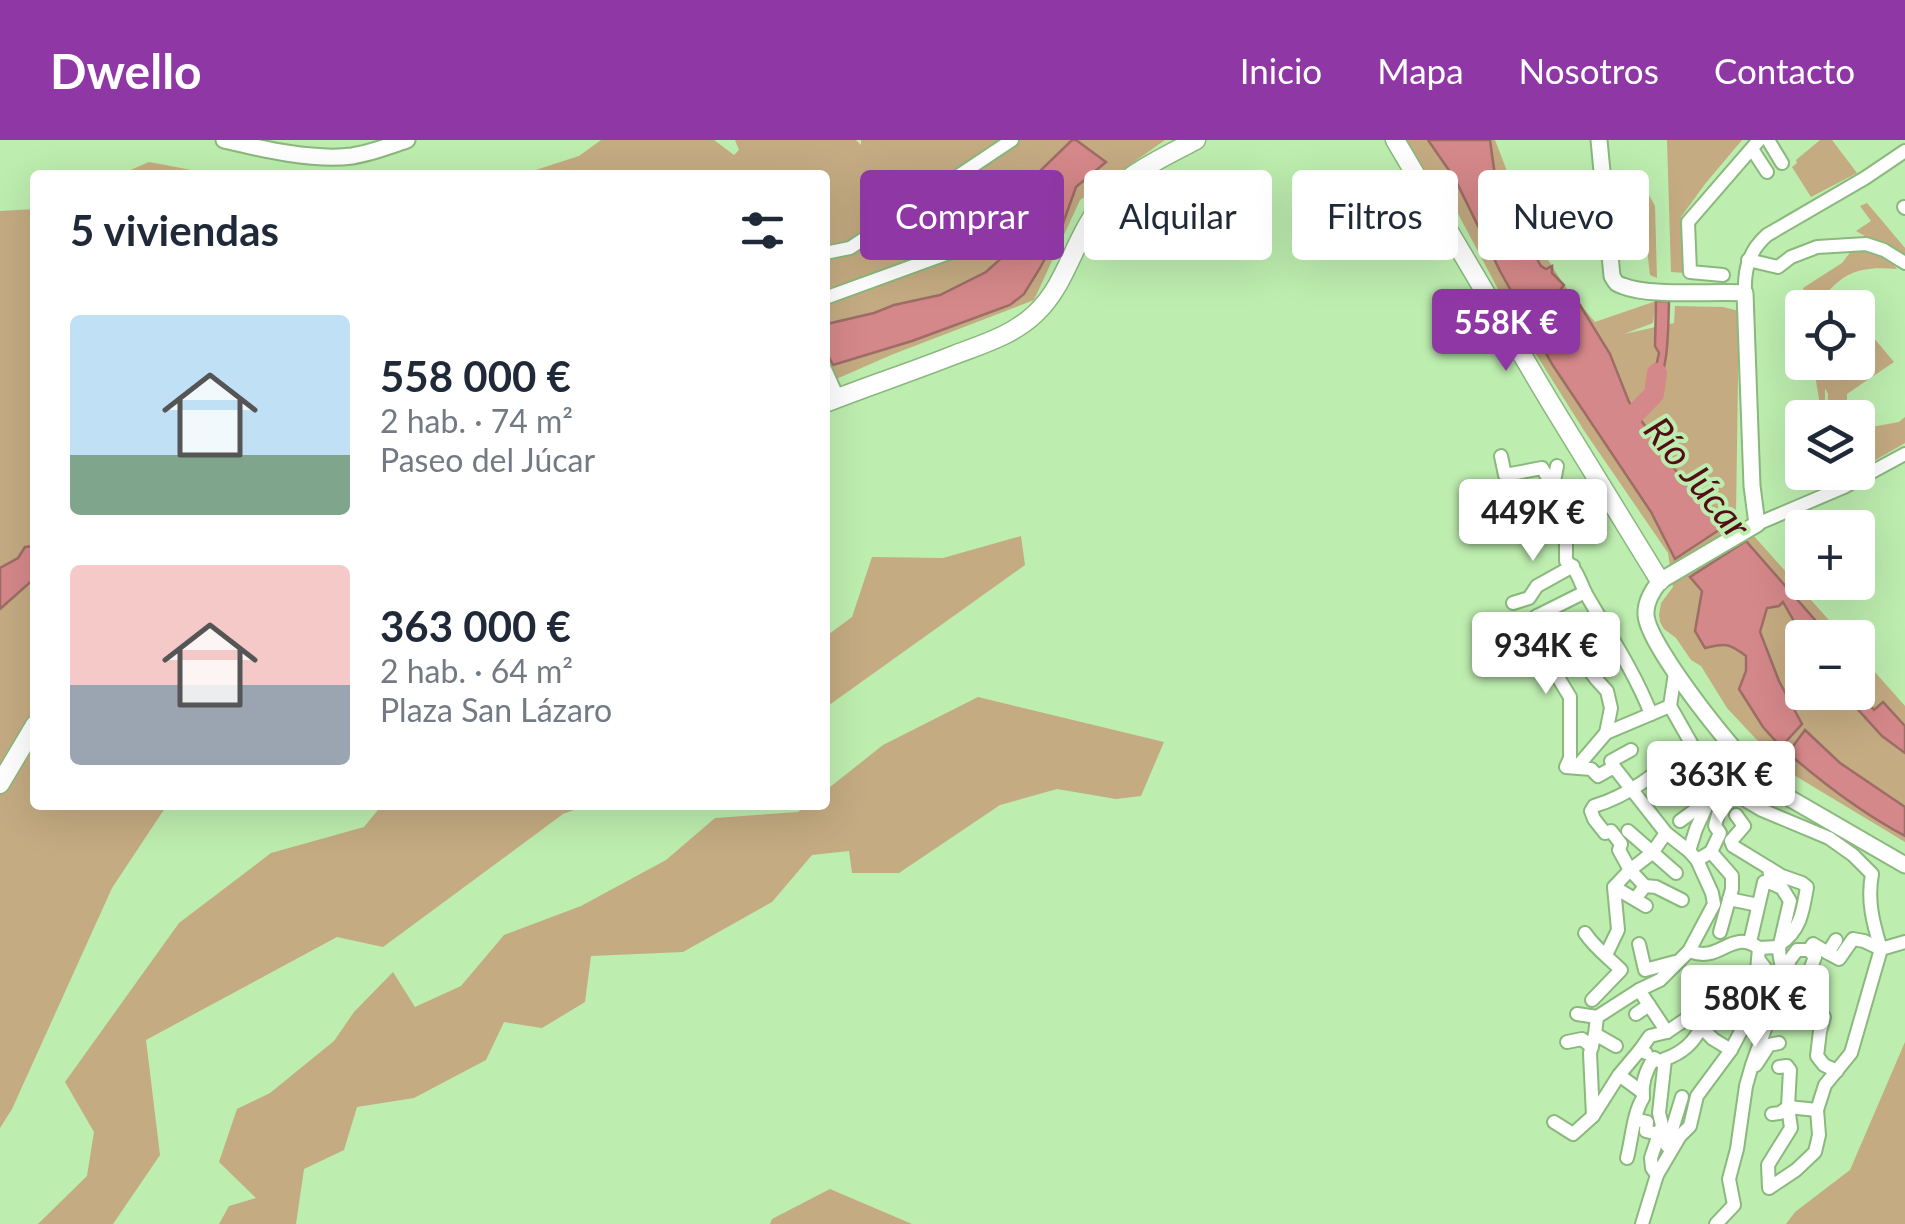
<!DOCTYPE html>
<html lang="es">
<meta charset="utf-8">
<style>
body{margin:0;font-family:Lato,sans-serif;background:#f6f6f7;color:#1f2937;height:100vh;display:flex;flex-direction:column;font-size:38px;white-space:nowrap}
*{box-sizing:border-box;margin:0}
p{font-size:32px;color:#747a83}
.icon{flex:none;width:55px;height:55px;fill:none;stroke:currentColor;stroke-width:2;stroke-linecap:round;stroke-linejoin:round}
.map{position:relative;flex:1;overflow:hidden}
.side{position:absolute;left:30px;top:30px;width:800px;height:640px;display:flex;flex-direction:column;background:#fff;border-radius:10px;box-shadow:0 10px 40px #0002}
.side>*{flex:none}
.banner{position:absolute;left:860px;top:30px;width:895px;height:90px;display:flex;gap:20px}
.tools{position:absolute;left:1785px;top:150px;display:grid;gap:20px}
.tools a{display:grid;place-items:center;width:90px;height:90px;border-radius:10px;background:#fff;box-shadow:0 10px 40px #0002;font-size:50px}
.price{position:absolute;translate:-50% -85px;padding:0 22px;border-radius:10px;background:#fff;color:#222;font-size:32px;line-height:65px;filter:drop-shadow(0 2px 5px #0008)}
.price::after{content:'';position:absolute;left:50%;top:60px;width:30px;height:22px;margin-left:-15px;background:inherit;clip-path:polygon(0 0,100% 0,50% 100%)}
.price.selected{background:#8f38a5;color:#fff}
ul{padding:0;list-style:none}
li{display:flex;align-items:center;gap:30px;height:250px;padding:0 40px}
li span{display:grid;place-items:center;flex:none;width:280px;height:200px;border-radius:10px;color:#555}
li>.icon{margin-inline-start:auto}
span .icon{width:120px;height:120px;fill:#fffc;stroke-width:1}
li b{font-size:42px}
h2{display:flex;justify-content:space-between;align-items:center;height:120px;padding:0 40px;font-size:42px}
.pill{padding:0 35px;border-radius:10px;background:#fff;box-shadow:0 10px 40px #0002;font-size:35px;line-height:90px}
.pill.selected{background:#8f38a5;color:#fff}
header{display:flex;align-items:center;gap:60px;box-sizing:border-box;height:140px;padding:0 50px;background:#8f38a5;color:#fff}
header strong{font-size:48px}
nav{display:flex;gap:55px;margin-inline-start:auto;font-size:35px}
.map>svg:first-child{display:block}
.green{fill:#c4ab82}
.water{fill:#d58889;stroke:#9d6d66;stroke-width:2.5}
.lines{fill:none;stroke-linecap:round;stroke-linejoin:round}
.river{stroke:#d58889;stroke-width:20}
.minor-casing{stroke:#8ab87d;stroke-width:16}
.tertiary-casing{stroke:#8ab87d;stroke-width:19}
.secondary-casing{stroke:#8ab87d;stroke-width:21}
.minor{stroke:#fff;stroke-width:12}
.tertiary{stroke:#fff;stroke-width:15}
.secondary{stroke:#fff;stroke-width:18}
.labels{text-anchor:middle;stroke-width:8;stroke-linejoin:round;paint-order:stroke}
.water-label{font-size:38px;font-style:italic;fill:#520d16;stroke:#bdedaf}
</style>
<header>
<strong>Dwello</strong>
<nav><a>Inicio</a><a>Mapa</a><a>Nosotros</a><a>Contacto</a></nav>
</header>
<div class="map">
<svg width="1905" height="1084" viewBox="0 0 1905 1084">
<rect width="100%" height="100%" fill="#bdedaf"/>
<g class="green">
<polygon points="601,0 714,0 734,15 739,10 735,0 856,0 861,5 861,0 1165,0 1080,60 1034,160 891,215 825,244 825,35 520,35 579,16"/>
<polygon points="1404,0 1495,0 1531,93 1564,145 1595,182 1656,161 1653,183 1624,194 1674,183 1675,166 1723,167 1739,171 1736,376 1844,497 1802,498 1802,552 1858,552 1858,513 1905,566 1905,702 1784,629 1727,568 1701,526 1691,520 1676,498 1664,489 1660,482 1659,475 1661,463 1673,447 1668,413 1585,292 1515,181 1438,36 1430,38"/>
<polygon points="1667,0 1742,0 1705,44 1681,77 1685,133 1671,132"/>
<polygon points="1820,0 1832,0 1857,33 1811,57 1792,27 1797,23 1796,20"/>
<polygon points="149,22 213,34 213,35 119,35"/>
<polygon points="1649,55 1655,66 1657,138 1650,135 1641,58"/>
<polygon points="1867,63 1905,108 1905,119 1856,91 1871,81 1860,66"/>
<polygon points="35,69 35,665 167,665 112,748 12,969 0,988 0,71"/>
<path d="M 1852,110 C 1870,113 1886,113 1897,129 C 1859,126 1841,132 1819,164 L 1820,167 L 1808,167 L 1803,148 L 1842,123 Z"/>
<polygon points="1868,191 1894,222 1847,254 1847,268 1853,277 1827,277 1828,254 1825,248 1825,277 1820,277 1820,265 1813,223 1820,223 1822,233 1822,223 1858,222 1858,201"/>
<polygon points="1905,277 1905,303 1858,330 1858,285 1860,289 1899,282"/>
<polygon points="1021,396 1025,425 825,568 825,497 852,477 872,417 943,418"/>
<polygon points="978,557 1164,602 1141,656 1116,659 1057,649 1000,665 899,733 852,733 849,711 812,715 772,762 683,812 591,816 585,862 542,888 504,882 486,920 414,958 357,967 344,1010 304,1029 296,1084 219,1084 229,1066 256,1058 219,1022 237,969 270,953 334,901 354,872 393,832 415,867 461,846 504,795 581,766 666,720 715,678 798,672 807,665 825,665 825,651 883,605"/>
<polygon points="382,665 587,665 563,674 383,807 337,797 146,900 160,1015 113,1084 38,1084 87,1036 94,992 65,942 179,783 271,713 364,687"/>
<polygon points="1905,902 1905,1084 1786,1084 1795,1072 1850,1030"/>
<polygon points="830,1049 912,1084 770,1084 772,1079"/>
</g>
<g class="water">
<polygon points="1072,0 1076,0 1106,22 1076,47 1061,89 1040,128 1024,154 1010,165 912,201 833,225 825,209 825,186 827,184 874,173 894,165 940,155 986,132 1007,113 1013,88 1025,78 1039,50 1040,31"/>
<polygon points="1428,0 1490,0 1496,43 1522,69 1526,70 1528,78 1538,93 1529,105 1541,126 1546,129 1552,126 1552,133 1564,145 1560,150 1572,160 1575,157 1610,214 1629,262 1669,322 1722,388 1675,419 1651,372 1552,224 1500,131 1455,39"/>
<path d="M 1656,161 L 1669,161 C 1668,193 1669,228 1654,257 L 1650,254 L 1659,213 L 1655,206 Z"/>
<path d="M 1746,401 L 1830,497 L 1803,497 L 1783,462 L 1779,466 L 1767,468 L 1760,492 L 1779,541 L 1802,584 L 1781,607 L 1763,587 L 1739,549 L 1746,531 L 1746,516 C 1729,503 1725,503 1705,508 L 1695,491 L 1702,451 L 1690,437 Z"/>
<polygon points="35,406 35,438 0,469 0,428 18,418 25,407"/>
<polygon points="1858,533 1864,550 1862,555 1874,570 1883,562 1905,586 1905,613 1882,596 1843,553 1858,552"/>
<path d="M 1805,590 L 1840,623 L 1905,667 L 1905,696 C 1862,673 1825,645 1788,613 Z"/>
</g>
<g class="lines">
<polyline class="river" points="1619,290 1654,254 1657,233"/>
<defs>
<g id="minor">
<polyline points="1768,0 1782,23"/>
<polyline points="1752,9 1767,32"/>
<polyline points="1904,67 1905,68"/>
<polyline points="825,113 850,108 1012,0"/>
<polyline points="1748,120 1778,127 1791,117 1817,107 1866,104 1884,110 1905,123"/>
<polyline points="1723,135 1690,132 1688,82 1759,0"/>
<path d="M 1745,153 C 1744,129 1749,111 1767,95 L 1865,38 L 1905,11"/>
<polyline points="825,158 968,106 993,81 1017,47"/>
<polyline points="825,229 838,258"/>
<path d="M 1501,316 L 1505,335 L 1542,328 L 1566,368 L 1566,421 C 1577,429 1580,442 1586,454 C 1609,494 1634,531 1651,574"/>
<polyline points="1553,347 1557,326"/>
<polyline points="1757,384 1844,347 1905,314"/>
<polyline points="1513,463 1529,458 1537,446 1573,426"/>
<polyline points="1537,476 1585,452"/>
<path d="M 1505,482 C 1515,489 1528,483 1537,476 L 1545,497 L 1561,491 L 1596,539 L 1607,551 L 1611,568 L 1606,593"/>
<polyline points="1545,497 1548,521 1570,557 1570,618 1566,627 1591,629 1598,636 1614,627 1666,693 1689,711 1697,720 1712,753 1714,764 1689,811 1660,840 1639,850 1597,877 1577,874"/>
<polyline points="1524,501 1545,497 1555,507 1564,523"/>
<path d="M 1675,533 L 1670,566 L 1708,633 L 1723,647 L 1762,670 L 1829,698 L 1853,715 L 1872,734 C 1867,761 1873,783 1881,809"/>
<polyline points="1577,627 1606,593 1670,566"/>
<polyline points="1614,627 1611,621 1631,610"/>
<path d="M 1736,675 L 1744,686 L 1731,701 L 1733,706 L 1782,736 L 1802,743 L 1807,747 C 1803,770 1801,790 1780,804 C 1777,816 1785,843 1797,849 C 1808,855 1808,852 1817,863 L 1813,872 L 1824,877 L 1820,891 L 1817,916 L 1824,925 L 1837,931"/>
<polyline points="1680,681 1695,670 1698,671 1707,665"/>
<polyline points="1628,691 1676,733"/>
<polyline points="1689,711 1696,689 1707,665 1723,647"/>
<polyline points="1711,712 1720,693 1715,686 1721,663 1714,660"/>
<polyline points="1697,720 1711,712 1732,736 1732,749 1720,792"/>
<polyline points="1645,746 1656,747 1682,760"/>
<polyline points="1614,747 1646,766"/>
<path d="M 1636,758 L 1645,746 L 1630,730 L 1619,710 L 1621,704 L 1611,691 L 1605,693 L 1594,679 L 1591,671 L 1594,666 C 1632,655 1661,629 1691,604"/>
<polyline points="1729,759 1758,765"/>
<path d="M 1585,793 C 1595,808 1608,817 1621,830 L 1592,860"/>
<polyline points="1836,800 1828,813 1839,819 1853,799 1864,801 1881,809"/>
<polyline points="1750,802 1764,742 1771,743"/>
<polyline points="1639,804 1645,830 1675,822"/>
<polyline points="1759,808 1777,807 1780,804 1790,761 1782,748 1771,743 1769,728"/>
<polyline points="1809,810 1815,817 1810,830 1820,840"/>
<polyline points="1606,815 1618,790 1614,747 1630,730 1652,713 1666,693"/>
<polyline points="1788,834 1789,821 1797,810 1809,810 1813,804 1828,813"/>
<polyline points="1639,850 1667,892"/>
<polyline points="1636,874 1649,865"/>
<polyline points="1595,894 1616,906"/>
<polyline points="1567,902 1582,899 1592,907"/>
<polyline points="1640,910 1650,896 1667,892 1689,877 1701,887 1713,870 1713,862"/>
<polyline points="1756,925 1769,905 1779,903"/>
<polyline points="1779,927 1787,926 1790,930 1788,967 1791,988 1768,1025 1769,1048 1796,1030 1815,1012 1819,995 1817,970 1825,945 1851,913 1881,809 1905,802"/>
<polyline points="1642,952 1619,935 1640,910 1646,913"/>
<polyline points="1772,974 1780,973 1788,967 1817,970"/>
<polyline points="1593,976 1590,913 1595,894 1597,877"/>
<polyline points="1637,980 1647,982 1646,991 1658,994"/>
<polyline points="1554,982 1573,994 1593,976 1619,935"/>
<polyline points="1667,1006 1682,957"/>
<path d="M 1627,1018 C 1632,999 1633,974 1643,958 C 1641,943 1646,930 1654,918 L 1661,922 L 1665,919"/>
<path d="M 1657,1035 L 1652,1028 L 1651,1018 L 1662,985 L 1659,973 L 1665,919 C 1682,913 1694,903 1701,887 L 1713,899 L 1731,910"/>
<path d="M 1642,1084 L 1657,1035 L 1680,996 L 1690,986 L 1697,956 L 1731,910 L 1750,874 L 1755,853 L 1759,808 C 1730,788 1721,824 1689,811"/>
<polyline points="1716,1084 1734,1065 1729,1039 1737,1009 1746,946 1752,925 1775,861 1775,841 1759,820"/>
</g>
<g id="tertiary">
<path d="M 224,0 C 262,9 314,21 352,16 C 371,13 389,6 407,0"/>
<path d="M 1599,0 L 1612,136 C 1616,143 1615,143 1623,146 C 1650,157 1713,151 1745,153 L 1752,346 L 1757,384 L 1660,441 C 1652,451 1645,462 1646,475 C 1648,507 1745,628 1772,648 L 1905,725"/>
</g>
<g id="secondary">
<polyline points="1395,0 1550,262 1660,441"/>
<path d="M 825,263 C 868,246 911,232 954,215 C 983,204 1013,195 1035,174 C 1064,147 1072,108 1093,76 C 1116,38 1158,20 1196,0"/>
<polyline points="0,644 35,585"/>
</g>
</defs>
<use href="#minor" class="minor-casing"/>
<use href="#tertiary" class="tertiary-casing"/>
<use href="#secondary" class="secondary-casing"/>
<use href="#minor" class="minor"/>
<use href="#tertiary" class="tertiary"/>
<use href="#secondary" class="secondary"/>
</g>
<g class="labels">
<g class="water-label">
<text transform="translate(1697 338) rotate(51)" y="13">Río Júcar</text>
</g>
</g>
</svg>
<div class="tools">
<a><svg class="icon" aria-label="locate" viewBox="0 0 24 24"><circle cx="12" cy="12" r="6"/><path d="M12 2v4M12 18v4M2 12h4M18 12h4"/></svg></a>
<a><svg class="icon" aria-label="layers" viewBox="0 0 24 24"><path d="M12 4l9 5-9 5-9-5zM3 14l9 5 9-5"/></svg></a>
<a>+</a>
<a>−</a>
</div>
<b class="price selected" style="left:1506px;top:234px">558K €</b>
<b class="price" style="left:1533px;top:424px">449K €</b>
<b class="price" style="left:1546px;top:557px">934K €</b>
<b class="price" style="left:1721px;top:686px">363K €</b>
<b class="price" style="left:1755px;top:910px">580K €</b>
<div class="banner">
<a class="pill selected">Comprar</a>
<a class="pill">Alquilar</a>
<a class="pill">Filtros</a>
<a class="pill">Nuevo</a>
</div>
<section class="side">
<h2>5 viviendas<svg class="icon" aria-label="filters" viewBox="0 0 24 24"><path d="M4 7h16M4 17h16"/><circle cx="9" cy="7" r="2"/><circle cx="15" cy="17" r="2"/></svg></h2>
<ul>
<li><span style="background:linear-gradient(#bfe0f5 70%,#7fa58c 0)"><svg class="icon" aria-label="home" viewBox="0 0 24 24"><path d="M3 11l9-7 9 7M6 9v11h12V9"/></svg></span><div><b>558 000 €</b><p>2 hab. · 74 m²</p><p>Paseo del Júcar</p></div></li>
<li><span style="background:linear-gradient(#f6c9c9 60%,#9aa5b1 0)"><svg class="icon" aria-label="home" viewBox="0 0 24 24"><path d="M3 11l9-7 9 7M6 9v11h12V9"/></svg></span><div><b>363 000 €</b><p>2 hab. · 64 m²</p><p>Plaza San Lázaro</p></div></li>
</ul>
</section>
</div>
